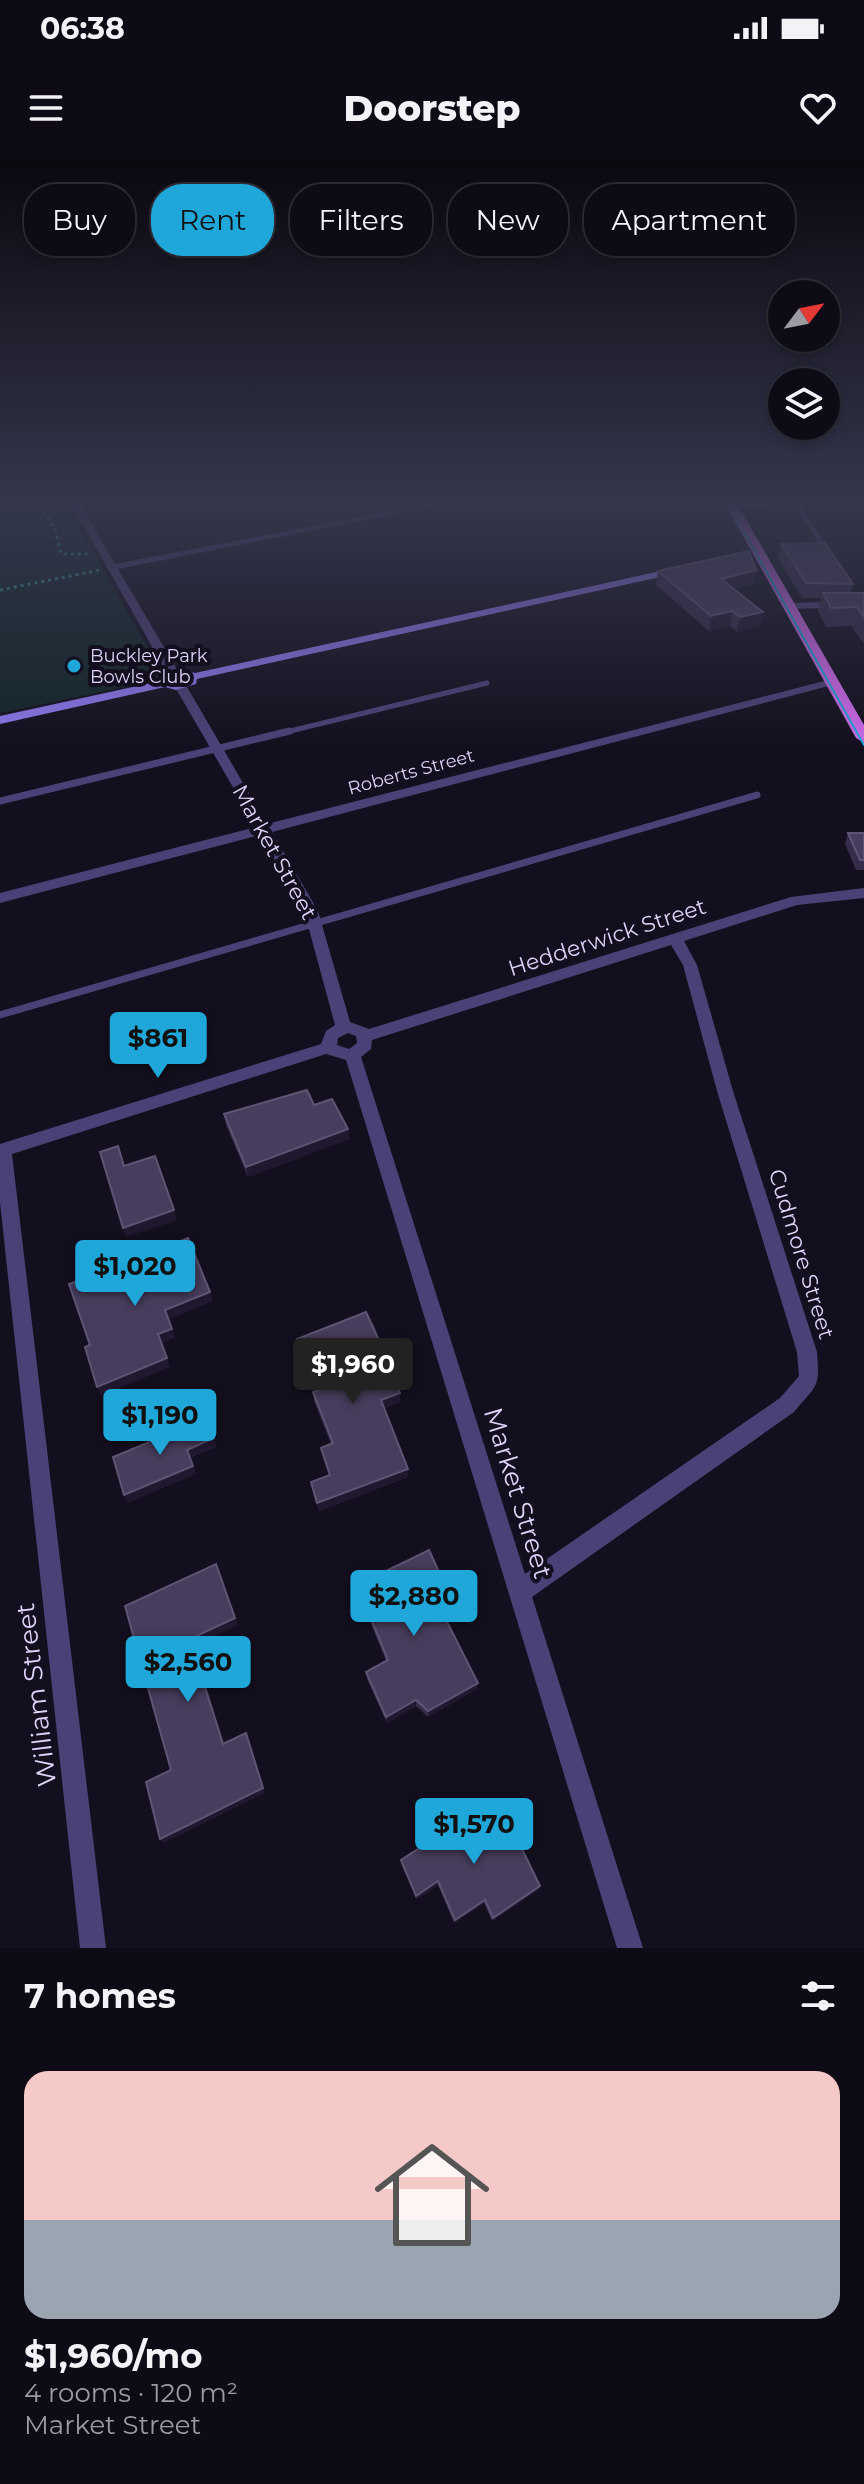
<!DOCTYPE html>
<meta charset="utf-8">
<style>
body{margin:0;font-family:Montserrat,sans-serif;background:#1d1923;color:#f1f3f6;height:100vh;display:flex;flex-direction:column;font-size:30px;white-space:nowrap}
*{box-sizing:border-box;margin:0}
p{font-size:26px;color:#9b9ba1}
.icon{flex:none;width:44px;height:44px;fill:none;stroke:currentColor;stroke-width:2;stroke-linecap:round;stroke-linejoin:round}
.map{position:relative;height:1788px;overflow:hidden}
.panel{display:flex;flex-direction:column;background:#0f0b16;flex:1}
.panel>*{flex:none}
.guide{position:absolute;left:24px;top:24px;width:816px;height:72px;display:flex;gap:16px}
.needle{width:52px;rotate:58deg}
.tools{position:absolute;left:768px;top:120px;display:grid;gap:16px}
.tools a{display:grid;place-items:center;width:72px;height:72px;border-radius:50%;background:#0f0b16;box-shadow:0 4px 12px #0003,0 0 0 2px #2f2b35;font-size:40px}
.price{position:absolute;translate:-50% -68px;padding:0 18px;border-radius:8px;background:#1fa7d9;color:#111;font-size:26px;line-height:52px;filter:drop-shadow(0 2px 4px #0008)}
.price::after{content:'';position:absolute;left:50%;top:48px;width:24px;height:18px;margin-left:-12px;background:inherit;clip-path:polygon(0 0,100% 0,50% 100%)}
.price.on{background:#222;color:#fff}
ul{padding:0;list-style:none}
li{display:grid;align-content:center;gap:16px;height:424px;padding:0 24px}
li+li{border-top:2px solid #2f2b35}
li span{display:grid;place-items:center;height:248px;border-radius:24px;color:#555}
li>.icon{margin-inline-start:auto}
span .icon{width:144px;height:144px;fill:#fffc;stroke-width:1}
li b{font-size:34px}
h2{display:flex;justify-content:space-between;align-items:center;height:96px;padding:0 24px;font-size:34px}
.tag{padding:0 28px;border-radius:32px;background:#0f0b16;box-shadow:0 4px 12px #0003,0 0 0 2px #2f2b35;font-size:28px;line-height:72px}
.tag.on{background:#1fa7d9;color:#111}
.status{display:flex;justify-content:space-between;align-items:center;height:56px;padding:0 40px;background:#0f0b16;direction:ltr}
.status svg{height:22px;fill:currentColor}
header{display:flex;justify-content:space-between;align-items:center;height:104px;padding:0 24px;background:#0f0b16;font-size:36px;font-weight:800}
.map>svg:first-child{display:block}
.green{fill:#132527}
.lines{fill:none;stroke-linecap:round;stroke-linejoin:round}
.path{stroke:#3e97a1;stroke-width:3;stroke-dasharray:3 4;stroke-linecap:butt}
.lane-far1{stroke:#4c4177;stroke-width:5}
.lane{stroke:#4c4177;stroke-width:7}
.street{fill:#4c4177;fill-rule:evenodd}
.secondary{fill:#8d77ec;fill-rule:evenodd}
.primary{fill:#cf69ea;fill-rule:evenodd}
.tram{stroke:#1fa7d9;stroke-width:2}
.wall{fill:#362b49}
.shaded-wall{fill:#211830}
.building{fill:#483d5c;stroke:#5f5475;stroke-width:2}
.poi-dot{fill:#1fa7d9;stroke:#140f1e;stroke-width:3}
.labels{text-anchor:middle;stroke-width:8;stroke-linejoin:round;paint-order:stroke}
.far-poi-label{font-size:18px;fill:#ddd3f9;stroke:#140f1e;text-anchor:start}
.far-street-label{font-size:18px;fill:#ddd3f9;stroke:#140f1e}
.street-label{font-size:22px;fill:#ddd3f9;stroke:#140f1e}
.near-street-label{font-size:26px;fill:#ddd3f9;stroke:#140f1e}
</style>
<div class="status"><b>06:38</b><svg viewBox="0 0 49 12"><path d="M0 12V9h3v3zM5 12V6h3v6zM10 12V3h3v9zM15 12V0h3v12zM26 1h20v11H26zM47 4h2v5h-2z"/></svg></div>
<header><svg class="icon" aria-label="menu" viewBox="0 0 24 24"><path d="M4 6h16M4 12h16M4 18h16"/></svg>Doorstep<svg class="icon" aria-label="heart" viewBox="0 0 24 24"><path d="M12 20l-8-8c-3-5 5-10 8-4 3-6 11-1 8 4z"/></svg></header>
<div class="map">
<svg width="864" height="1788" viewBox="0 0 864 1788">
<rect width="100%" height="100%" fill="#140f1e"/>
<polygon class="green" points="0,340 63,340 163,514 158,520 0,553"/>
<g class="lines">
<g class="path">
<polyline points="36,340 55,369 61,394 89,394"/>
<polyline points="474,345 499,340"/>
<polyline points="0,430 100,410"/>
</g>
<g class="lane-far1">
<polyline points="796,342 827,392"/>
<polyline points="282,573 487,523"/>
</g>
<g class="lane">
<polyline points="0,641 290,571"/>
<polyline points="0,855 757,635"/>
</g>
<g class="street">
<polygon points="69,340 78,340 115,404 447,340 465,340 118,409 179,513 173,516 167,513"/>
<polygon points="779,340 863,340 858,343 731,347 726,344 731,341"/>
<polygon points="864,441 864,447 789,449 784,446 789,443"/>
<path d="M 832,519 L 838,522 L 836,524 L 272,672 L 318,751 L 350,862 L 369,869 L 791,737 L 864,728 L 864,738 L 797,745 L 684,781 L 697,805 L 733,931 L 817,1192 C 820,1229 817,1224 794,1252 L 532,1437 L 643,1788 L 617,1788 L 346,900 L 326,894 L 12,994 L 106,1788 L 80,1788 L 0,1042 L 0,984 L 321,884 L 326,871 L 335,865 L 304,751 L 260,675 L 0,743 L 0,733 L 256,667 L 175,527 L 177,525 L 187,527 L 267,664 ZM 671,785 L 683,805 L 717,931 L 797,1192 L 799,1216 L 780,1238 L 525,1414 L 361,897 L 371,889 L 372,880 ZM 348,873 L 356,876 L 357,883 L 349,889 L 337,885 L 338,878 Z"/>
</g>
<path class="secondary" d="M 679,407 L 684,410 L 683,412 L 197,519 L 196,524 L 176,530 L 165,527 L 0,564 L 0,556 L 160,521 L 162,515 L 178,509 L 195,513 ZM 179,516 L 186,517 L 186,520 L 176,523 L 172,521 L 172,519 Z"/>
<polygon class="primary" points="723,340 735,340 864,565 864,583 856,578"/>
<polyline class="tram" points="726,340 864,585"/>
</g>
<g class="wall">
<polygon points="781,384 853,424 851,433 864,433 864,484 851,466 826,467 818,451 821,438 802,438 778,398"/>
<polygon points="756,410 753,424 734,429 763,452 760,466 737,472 730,466 709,471 656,425 658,411"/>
<polygon points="848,673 864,673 864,710 856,710 845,684"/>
<polygon points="224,954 348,969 349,979 248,1017 226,965"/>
<polygon points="297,1179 380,1188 400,1233 400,1242 384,1248 408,1309 408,1317 319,1351 311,1322 329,1316 321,1288 331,1284 314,1241 313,1232 317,1231 299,1188"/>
<polygon points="357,1425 450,1443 440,1448 478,1523 477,1529 428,1557 416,1546 387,1563 367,1519 366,1512 386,1501 358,1432"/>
<polygon points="489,1666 540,1726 538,1730 492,1761 484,1743 454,1763 438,1725 417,1739 401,1704 401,1700"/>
</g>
<g class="shaded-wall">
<polygon points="756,410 753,424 718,433 721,419"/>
<polygon points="732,451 730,466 709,471 711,456"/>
<polygon points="763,452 760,466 737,472 740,457"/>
<polygon points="348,969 349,979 248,1017 246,1007"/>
<polygon points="174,1050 177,1060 126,1077 123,1068"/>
<polygon points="210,1132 213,1141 168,1160 165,1150"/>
<polygon points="172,1169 175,1178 162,1183 158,1174"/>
<polygon points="167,1198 170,1207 101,1236 97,1227"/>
<polygon points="400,1233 400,1242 381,1249 381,1240"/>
<polygon points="214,1278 217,1287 190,1298 187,1290"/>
<polygon points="193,1306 196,1314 128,1343 124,1335"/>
<polygon points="408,1309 408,1317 319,1351 317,1343"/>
<polygon points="216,1404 238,1465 193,1486 226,1590 223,1584 190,1479"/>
<polygon points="450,1436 450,1443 437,1449 437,1442"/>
<polygon points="478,1523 477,1529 428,1557 428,1551"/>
<polygon points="416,1540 416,1546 387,1563 386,1557"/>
<polygon points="246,1573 265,1633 164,1683 160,1679"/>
<polygon points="438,1721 438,1725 417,1739 416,1736"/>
<polygon points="540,1726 538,1730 492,1761 493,1758"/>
<polygon points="485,1740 484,1743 454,1763 455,1760"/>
</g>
<g class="building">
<polygon points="825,383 853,424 806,423 781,384"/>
<polygon points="749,391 756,410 721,419 763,452 740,457 732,451 711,456 658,411"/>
<polygon points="823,433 864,433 864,457 857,447 831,448"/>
<polygon points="848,673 864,673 864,700 860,700"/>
<polygon points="307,930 314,945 332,939 348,969 246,1007 224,954"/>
<polygon points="118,986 124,1006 155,996 174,1050 123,1068 100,992"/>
<polygon points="188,1078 210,1132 165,1150 172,1169 158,1174 167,1198 97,1227 85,1187 90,1185 69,1124"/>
<polygon points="366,1152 379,1180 377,1181 400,1233 381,1240 408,1309 317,1343 311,1322 330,1315 321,1288 333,1283 313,1232 319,1230 297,1179"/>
<polygon points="207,1258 214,1278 187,1290 193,1306 124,1335 113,1297"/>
<polygon points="429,1390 450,1436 437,1442 478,1523 428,1551 416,1540 386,1557 366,1512 388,1500 357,1425"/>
<polygon points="216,1404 235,1458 190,1479 223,1584 246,1573 263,1628 160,1679 146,1622 171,1610 125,1446"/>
<polygon points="481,1649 489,1666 506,1656 540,1726 493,1758 485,1740 455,1760 438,1721 416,1736 401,1700"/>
</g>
<linearGradient id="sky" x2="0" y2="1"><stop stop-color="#0b0810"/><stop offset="0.58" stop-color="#34374c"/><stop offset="1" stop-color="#34374c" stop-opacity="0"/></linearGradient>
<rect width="864" height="590" fill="url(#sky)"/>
<circle class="poi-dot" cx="74" cy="506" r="8"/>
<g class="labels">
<g class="far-poi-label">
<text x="90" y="502">Buckley Park<tspan x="90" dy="21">Bowls Club</tspan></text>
</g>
<g class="far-street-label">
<text transform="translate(411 612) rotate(-15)" y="6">Roberts Street</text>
</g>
<g class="street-label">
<text transform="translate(275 692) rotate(61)" y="8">Market Street</text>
<text transform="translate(607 777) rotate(-18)" y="8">Hedderwick Street</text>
<text transform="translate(802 1094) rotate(73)" y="8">Cudmore Street</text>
</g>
<g class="near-street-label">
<text transform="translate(518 1333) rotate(73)" y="9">Market Street</text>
<text transform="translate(36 1535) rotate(-97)" y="9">William Street</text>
</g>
</g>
</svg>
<div class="tools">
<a><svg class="needle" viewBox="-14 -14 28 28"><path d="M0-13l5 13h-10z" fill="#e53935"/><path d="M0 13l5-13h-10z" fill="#9b9ba1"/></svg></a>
<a><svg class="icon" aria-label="layers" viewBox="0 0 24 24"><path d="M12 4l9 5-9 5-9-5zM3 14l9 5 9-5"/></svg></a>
</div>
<b class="price" style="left:158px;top:920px">$861</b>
<b class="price" style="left:135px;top:1148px">$1,020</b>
<b class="price on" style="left:353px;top:1246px">$1,960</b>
<b class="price" style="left:160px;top:1297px">$1,190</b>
<b class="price" style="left:414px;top:1478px">$2,880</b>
<b class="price" style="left:188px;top:1544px">$2,560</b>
<b class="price" style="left:474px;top:1706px">$1,570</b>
<div class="guide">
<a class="tag">Buy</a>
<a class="tag on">Rent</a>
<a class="tag">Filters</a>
<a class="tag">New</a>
<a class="tag">Apartment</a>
</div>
</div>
<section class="panel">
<h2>7 homes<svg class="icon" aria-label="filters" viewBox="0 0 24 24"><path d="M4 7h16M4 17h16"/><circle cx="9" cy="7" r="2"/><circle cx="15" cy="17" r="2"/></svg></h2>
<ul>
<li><span style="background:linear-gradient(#f6c9c9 60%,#9aa5b1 0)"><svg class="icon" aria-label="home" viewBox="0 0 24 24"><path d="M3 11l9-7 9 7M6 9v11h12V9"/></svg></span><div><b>$1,960/mo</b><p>4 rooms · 120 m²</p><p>Market Street</p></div></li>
</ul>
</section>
